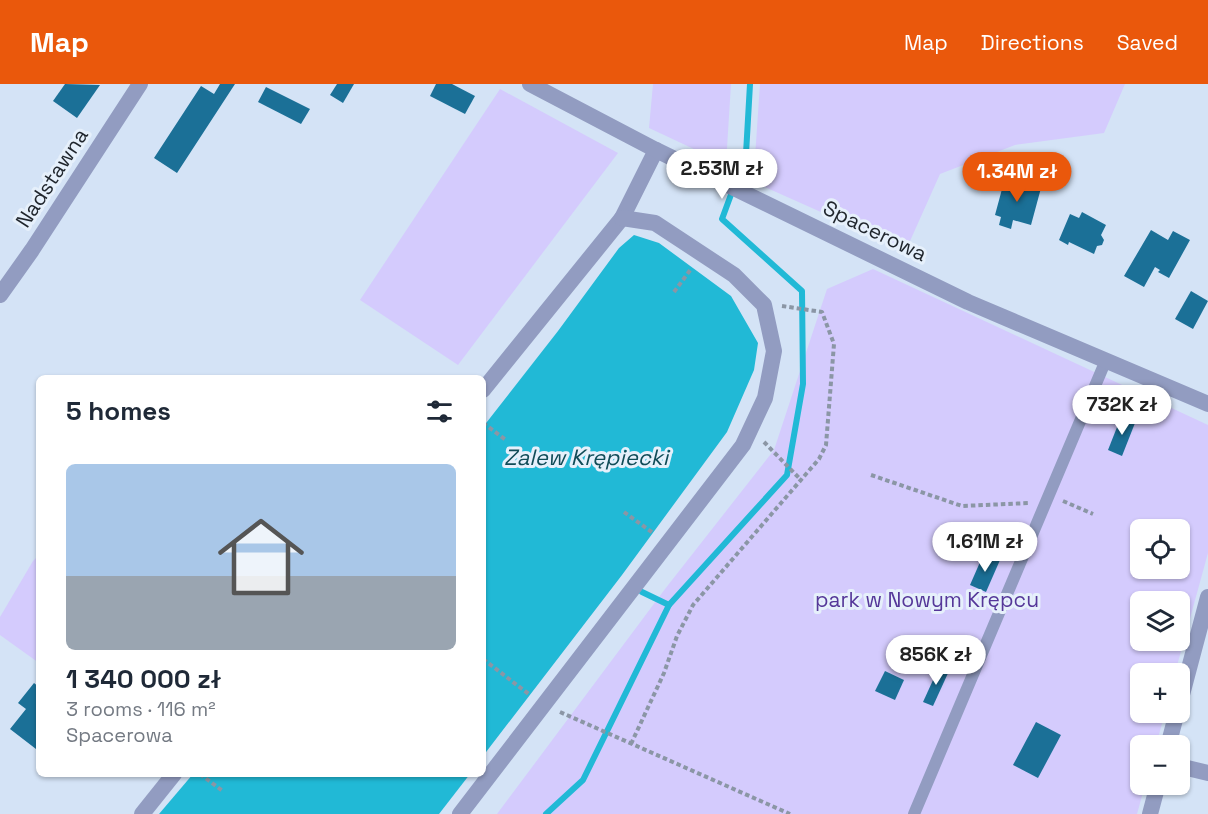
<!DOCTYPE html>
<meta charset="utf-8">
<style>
body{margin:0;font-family:"Space Grotesk",sans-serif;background:#f6f6f7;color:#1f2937;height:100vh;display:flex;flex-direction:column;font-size:22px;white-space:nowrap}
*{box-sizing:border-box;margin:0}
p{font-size:20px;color:#747a83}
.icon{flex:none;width:33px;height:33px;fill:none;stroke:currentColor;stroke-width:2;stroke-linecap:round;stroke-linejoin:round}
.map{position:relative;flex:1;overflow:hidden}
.sheet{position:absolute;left:36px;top:291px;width:450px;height:402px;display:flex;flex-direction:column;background:#fff;border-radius:9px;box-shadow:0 2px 4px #0004}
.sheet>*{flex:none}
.buttons{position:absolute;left:1130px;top:435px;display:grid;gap:12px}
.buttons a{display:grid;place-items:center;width:60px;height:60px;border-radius:9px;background:#fff;box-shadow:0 2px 4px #0004;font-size:30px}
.price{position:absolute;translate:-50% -51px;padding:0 14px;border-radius:21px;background:#fff;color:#222;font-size:20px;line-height:39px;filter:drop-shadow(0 2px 3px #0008)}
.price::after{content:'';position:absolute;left:50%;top:36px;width:18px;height:14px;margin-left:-9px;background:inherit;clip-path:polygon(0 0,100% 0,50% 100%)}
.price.active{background:#ea580c;color:#fff}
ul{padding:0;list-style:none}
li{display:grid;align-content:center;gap:12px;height:318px;padding:0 30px}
li span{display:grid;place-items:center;height:186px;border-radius:9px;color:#555}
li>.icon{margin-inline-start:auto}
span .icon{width:108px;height:108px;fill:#fffc;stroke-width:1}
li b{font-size:26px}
h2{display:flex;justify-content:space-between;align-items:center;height:72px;padding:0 30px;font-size:26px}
header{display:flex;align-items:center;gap:36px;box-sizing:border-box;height:84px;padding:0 30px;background:#ea580c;color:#fff}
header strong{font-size:28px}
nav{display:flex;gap:33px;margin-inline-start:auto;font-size:21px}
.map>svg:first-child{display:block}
.green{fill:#d4cbfd;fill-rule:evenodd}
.water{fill:#21b9d6}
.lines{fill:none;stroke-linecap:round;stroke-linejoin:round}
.stream{stroke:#21b9d6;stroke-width:6}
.building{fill:#1b7097}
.path{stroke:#8b96a5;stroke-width:4;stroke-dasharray:4.5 3;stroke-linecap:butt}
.service{stroke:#929cc1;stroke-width:12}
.pedestrian{stroke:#929cc1;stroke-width:16}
.minor{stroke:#929cc1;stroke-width:16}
.labels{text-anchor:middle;stroke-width:6;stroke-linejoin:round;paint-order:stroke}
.street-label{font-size:21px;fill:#1f252c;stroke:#e6f0fb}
.park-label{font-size:21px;fill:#553799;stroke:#e6f0fb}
.water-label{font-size:22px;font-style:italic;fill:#114c58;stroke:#e6f0fb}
</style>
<header>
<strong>Map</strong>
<nav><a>Map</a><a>Directions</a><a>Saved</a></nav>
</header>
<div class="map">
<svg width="1208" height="730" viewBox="0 0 1208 730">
<rect width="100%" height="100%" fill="#d4e3f6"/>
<g class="green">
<polygon points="653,0 731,0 726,80 649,44"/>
<polygon points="760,0 1125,0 1104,49 1015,61 940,90 906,166 749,96 755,73"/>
<polygon points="500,5 618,69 458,281 360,216"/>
<path d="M 873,185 L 1208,341 L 1208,469 L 1175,589 L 1140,590 L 1140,628 L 1165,629 L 1156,661 L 1140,662 L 1140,700 L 1145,701 L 1137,730 L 497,730 L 665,505 L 774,366 L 827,205 ZM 1140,446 L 1179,446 L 1179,484 L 1140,484 ZM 1140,518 L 1179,518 L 1179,556 L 1140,556 Z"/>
<polygon points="39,471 39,579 0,551 0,533 33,477"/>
</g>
<g class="water">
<polygon points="634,151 659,159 731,212 758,259 754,286 727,348 622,491 483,672 483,343 558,247 619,164"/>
<polygon points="193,690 470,690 439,730 159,730"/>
</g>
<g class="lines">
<g class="stream">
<polyline points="642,508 669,521"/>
<polyline points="546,730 583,696 669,521 787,391 803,300 802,207 722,135 746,70 750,0"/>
</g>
</g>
<g class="building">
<polygon points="65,0 100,1 77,34 53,17"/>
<polygon points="220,0 235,0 177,89 154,74 201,2 214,10"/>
<polygon points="337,0 354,0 343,19 330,11"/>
<polygon points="436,0 452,0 475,12 465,30 430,12"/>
<polygon points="266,3 310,25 301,40 258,18"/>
<polygon points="1005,94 1041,104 1031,141 1013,136 1011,145 999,141 1001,133 995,131"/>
<polygon points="1082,128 1106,141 1101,151 1104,156 1102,161 1097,162 1094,170 1069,158 1068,161 1059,156 1070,130 1079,134"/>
<polygon points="1151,146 1168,156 1173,147 1190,156 1169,194 1158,188 1160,186 1155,183 1144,203 1124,192"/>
<polygon points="1191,207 1208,217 1193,245 1175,235"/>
<polygon points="1121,333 1135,339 1122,372 1108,366"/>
<polygon points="984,469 1000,476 986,508 970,501"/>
<polygon points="939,583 949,587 933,622 923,618"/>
<polygon points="885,587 904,596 895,616 875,607"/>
<polygon points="34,599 39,603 39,661 36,665 10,645 26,625 18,619"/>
<polygon points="1036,638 1061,651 1038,694 1013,681"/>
</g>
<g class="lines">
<g class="path">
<polyline points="674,208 691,185"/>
<polyline points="483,339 506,356"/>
<polyline points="764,358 801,396"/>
<polyline points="871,391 962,422 1030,419"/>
<polyline points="1063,417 1093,430"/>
<polyline points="624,428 653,449"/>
<polyline points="483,575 530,611"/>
<polyline points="560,628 790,730"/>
<polyline points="631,660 664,589 677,552 693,521 819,375 826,361 834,260 822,228 782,222"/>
<polyline points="200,690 224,708"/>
</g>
<polyline class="service" points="914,730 1106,276"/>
<g class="pedestrian">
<polyline points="483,306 622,134 656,66"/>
<polyline points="142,730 174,690"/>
<polyline points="460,730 743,361 765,314 774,267 764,221 734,191 655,139 622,134"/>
</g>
<g class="minor">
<polyline points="530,0 656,66 968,218 1208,320"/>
<polyline points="0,211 32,166 140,0"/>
<polyline points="1179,622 1208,513"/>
<polyline points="1168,662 1177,628"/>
<polyline points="1179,682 1208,689"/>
<polyline points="1150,730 1158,700"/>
</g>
</g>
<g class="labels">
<g class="street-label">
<text transform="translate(52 94) rotate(-57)" y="7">Nadstawna</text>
<text transform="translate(875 147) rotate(26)" y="7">Spacerowa</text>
</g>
<g class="park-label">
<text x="927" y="523">park w Nowym Krępcu</text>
</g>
<g class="water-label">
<text x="586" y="381">Zalew Krępiecki</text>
</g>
</g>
</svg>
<div class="buttons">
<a><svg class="icon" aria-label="locate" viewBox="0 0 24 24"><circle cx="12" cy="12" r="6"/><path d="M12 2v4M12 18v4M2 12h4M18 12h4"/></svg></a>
<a><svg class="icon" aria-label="layers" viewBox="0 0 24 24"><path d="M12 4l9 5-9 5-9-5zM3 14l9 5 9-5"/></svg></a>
<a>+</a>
<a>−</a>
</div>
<b class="price" style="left:722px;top:116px">2.53M zł</b>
<b class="price active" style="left:1017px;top:119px">1.34M zł</b>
<b class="price" style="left:1122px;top:352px">732K zł</b>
<b class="price" style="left:985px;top:489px">1.61M zł</b>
<b class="price" style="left:936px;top:602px">856K zł</b>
<section class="sheet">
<h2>5 homes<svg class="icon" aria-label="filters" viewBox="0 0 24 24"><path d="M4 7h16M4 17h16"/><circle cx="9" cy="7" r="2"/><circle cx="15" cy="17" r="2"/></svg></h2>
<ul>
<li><span style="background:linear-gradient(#a9c7e8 60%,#9aa5b1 0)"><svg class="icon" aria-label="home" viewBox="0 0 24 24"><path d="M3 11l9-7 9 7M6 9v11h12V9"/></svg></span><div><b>1 340 000 zł</b><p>3 rooms · 116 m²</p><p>Spacerowa</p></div></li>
</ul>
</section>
</div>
